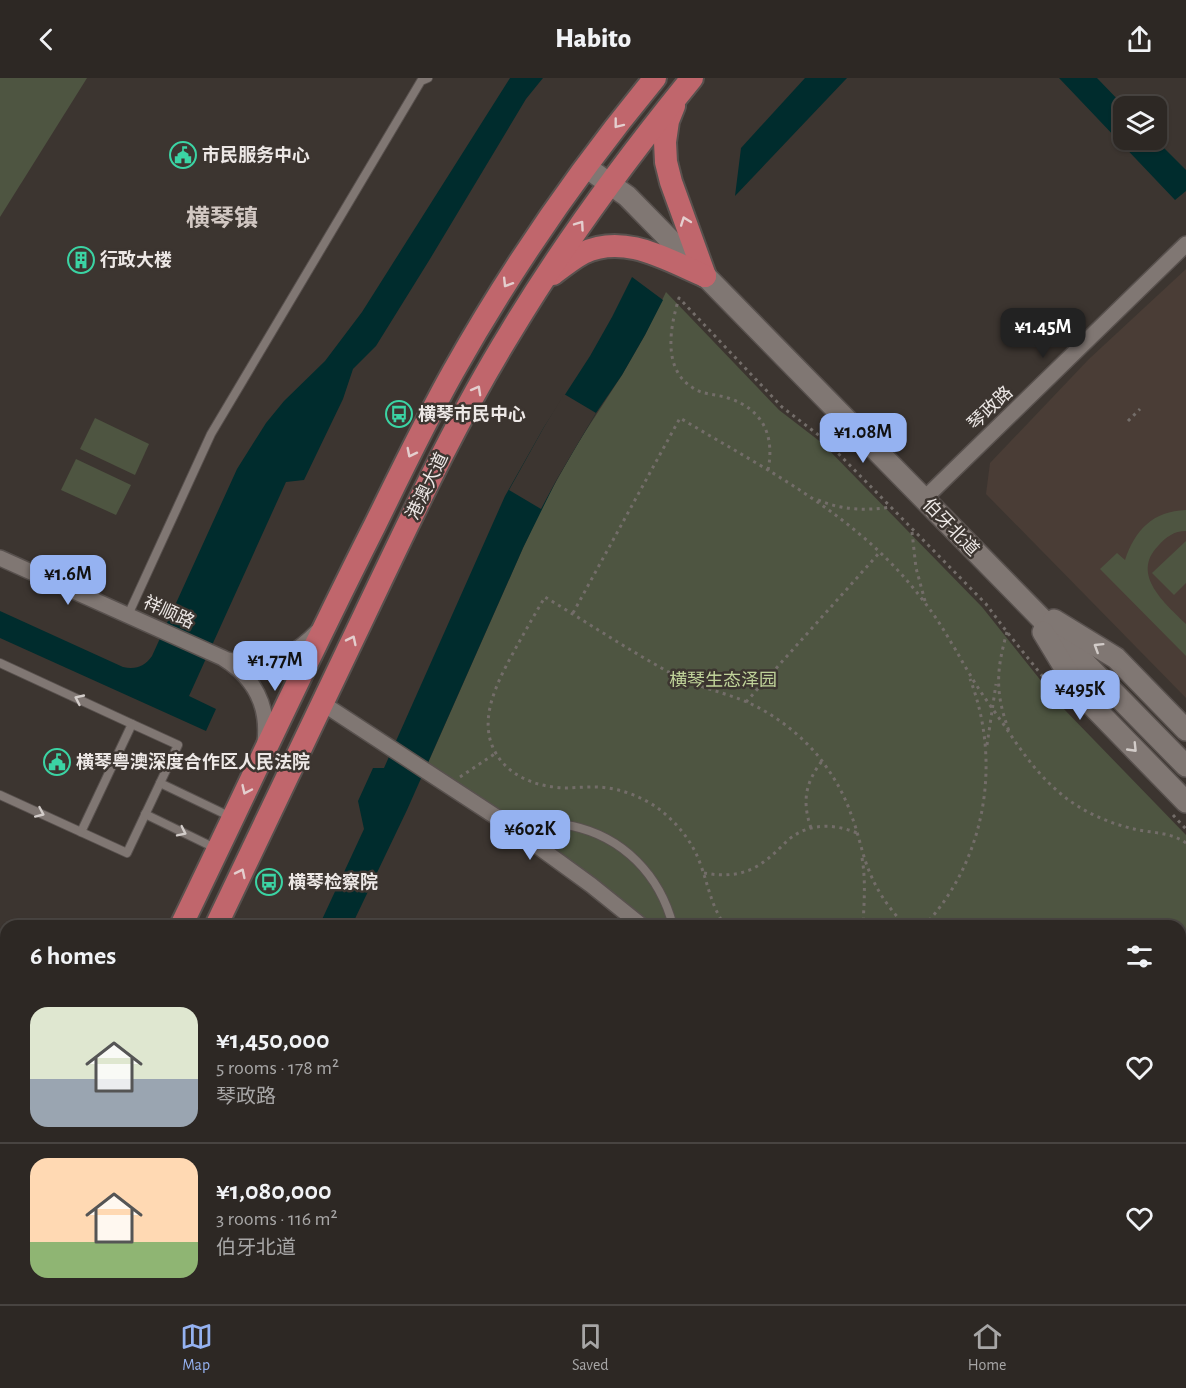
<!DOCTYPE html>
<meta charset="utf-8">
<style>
body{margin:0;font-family:"Alegreya Sans","Noto Sans SC",sans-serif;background:#35302c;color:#f1f3f6;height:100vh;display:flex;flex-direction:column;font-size:22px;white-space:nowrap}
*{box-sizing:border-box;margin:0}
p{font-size:20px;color:#a7a6a6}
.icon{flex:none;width:33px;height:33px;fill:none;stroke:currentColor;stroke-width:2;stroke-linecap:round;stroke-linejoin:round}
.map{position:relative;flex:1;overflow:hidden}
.drawer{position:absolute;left:0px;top:842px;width:1186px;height:386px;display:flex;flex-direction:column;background:#2d2824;border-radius:18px 18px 0 0;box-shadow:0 2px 4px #0004,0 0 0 2px #484441}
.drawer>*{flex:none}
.controls{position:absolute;left:1113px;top:18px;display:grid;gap:12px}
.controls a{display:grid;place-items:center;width:54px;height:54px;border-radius:12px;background:#2d2824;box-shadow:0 2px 4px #0004,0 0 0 2px #484441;font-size:30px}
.price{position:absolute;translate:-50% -51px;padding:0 14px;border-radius:12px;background:#95b2f1;color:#111;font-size:20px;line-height:39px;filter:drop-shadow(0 2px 3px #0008)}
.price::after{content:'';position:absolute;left:50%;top:36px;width:18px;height:14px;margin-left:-9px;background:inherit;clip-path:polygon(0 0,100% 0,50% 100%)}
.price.current{background:#222;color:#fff}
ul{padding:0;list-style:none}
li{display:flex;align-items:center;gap:18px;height:150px;padding:0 30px}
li+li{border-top:2px solid #484441}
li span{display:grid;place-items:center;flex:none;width:168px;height:120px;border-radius:18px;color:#555}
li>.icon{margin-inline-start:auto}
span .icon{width:72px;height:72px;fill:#fffc;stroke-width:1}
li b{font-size:26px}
h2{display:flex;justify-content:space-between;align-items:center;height:72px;padding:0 30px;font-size:26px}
header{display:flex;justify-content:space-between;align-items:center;height:78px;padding:0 30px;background:#2d2824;font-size:27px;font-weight:800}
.menu{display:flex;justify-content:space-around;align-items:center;height:84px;border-top:2px solid #484441;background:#2d2824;font-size:16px;color:#a7a6a6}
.menu a{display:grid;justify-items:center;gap:3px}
.menu .current{color:#95b2f1}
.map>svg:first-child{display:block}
.built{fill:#4a3d36}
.green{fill:#4e5541}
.water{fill:#002c2d}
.pier{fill:#3c3530}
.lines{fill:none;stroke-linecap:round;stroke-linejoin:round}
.lane-casing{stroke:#58514e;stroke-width:10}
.street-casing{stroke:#58514e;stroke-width:18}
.secondary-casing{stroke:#58514e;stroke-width:24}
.primary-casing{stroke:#58514e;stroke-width:26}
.path{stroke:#736d69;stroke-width:3;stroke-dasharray:3 4.5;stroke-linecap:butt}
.lane{stroke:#807773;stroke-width:8}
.street{stroke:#807773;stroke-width:15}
.secondary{stroke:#807773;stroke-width:21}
.primary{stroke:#c0666c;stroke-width:22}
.oneway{stroke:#e4cece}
.oneway2{stroke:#d2ccc9}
.labels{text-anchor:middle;stroke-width:5;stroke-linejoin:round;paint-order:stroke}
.poi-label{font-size:18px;font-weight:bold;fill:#ede8e6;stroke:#3c3530;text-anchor:start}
.street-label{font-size:18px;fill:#ede8e6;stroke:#3c3530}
.park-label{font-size:18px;fill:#bfd299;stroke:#3c3530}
.district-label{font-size:24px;font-weight:bold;fill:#d2c8c3;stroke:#3c3530}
</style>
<header><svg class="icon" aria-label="back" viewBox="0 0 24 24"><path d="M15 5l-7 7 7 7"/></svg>Habito<svg class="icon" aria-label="share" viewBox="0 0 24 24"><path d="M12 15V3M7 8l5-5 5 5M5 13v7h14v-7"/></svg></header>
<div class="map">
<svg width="1186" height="1226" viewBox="0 0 1186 1226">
<rect width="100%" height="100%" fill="#3c3530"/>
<polygon class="built" points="1186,191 1186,620 986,416 990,385 1089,281"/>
<g class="green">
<polygon points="0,0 87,0 0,139"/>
<polygon points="666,214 779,332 822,365 982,529 1062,629 1186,757 1186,947 1181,952 1180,848 652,847 553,771 464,709 428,685 523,470 541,431 576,368 622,297 645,257"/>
<polygon points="95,340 149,366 135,397 80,371"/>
<polygon points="76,381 131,407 116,437 61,412"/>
<path d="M 1186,432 L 1186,453 C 1174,453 1166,459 1158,468 C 1130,497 1166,526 1186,546 L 1186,578 L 1100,491 L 1117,475 L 1125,482 C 1135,452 1153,433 1186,432 Z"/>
<polygon points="1186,463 1186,505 1174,517 1152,495"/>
<polygon points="1186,1067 1186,1226 1048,1226 1052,1221 1180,1221 1180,1074"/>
</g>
<g class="water">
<path d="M 510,0 L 543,0 L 526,21 L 430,181 L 376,268 L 353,291 L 343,321 L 304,402 L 286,404 L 189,618 L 216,631 L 206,653 L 0,560 L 0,533 L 123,589 C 136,592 145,588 152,578 L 237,391 L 266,345 L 284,323 L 325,283 L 362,234 Z"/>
<polygon points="805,0 847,0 735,118 741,70"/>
<polygon points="1059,0 1097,0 1124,28 1124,62 1156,62 1186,92 1186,113 1175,122"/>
<polygon points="632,199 663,222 645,257 622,297 596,335 557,401 523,470 407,732 352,847 319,848 364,751 358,723 373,690 384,690 505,418 544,349 590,278 612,239"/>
<polygon points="146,1221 180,1221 178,1226 143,1226"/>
</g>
<polygon class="pier" points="564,316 596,335 557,401 541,431 509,412 544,349"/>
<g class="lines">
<defs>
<g id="lane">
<polyline points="128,537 211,356 421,3 428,0"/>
<polyline points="0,585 132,646"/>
<polygon points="132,646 178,667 127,775 81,754"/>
<polyline points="160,705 231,739"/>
<polyline points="0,717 81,754"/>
<polyline points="145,736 217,771"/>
<path d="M 511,746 C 531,746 552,744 572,748 C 623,759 660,797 673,848"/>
</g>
<g id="street">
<polyline points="924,421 1186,166"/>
<path d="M 0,480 L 223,580 C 254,599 269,628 265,664"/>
<path d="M 228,582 C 264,593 293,579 317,554"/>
<polyline points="322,625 507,746 591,807 642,848"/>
<polyline points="0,1118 6,1117"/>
<polyline points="0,1139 6,1149"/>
</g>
<g id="secondary">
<polyline points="586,89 627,118 1186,688"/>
<polyline points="1054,542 1116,580 1186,652"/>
<polyline points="1043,554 1080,615 1186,724"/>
<polyline points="1180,1023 1186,1017"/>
<polyline points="1180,1055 1186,1049"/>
<polyline points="1009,1226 1013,1221"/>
<polyline points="1032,1226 1036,1221"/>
</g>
<g id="primary">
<polyline points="674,28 668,43 665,64 666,84 671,104 705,198"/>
<path d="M 553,196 C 562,189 572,181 583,175 C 625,155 667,182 705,198"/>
<path d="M 181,848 C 246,714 308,579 375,447 C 400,396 425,344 453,294 C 511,191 579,92 655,0"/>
<path d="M 216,848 C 265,744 315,641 364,538 C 410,442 454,346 510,255 C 564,165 626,81 692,0"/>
<polyline points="5,1226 7,1221"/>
<polyline points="46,1226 48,1221"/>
</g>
</defs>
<use href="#lane" class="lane-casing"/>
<use href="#street" class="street-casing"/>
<use href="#secondary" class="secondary-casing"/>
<use href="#primary" class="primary-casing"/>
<g class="path">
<polyline points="1128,343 1140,331"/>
<path d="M 768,392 C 775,358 763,331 728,320 C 716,316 703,317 693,310 C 662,291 670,249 679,220 L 782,329 L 825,362 L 986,526 L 1007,554 L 1060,620"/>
<path d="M 818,422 C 842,432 865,433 891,429"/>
<polyline points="912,454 916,490 925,523"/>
<path d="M 573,535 L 680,340 C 768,393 858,437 922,521 C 933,535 943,550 952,566 C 958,575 962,584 968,593 C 979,613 993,631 1006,650 C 1022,674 1038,697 1061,716 C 1081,733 1108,745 1134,751 C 1151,755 1171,754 1186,765"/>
<path d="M 1007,554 C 996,593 995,615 1009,653"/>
<polyline points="746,624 880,474"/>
<polyline points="987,667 996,606"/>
<polyline points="460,699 496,675"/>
<polyline points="1173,737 1186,751"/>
<path d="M 811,750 C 802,724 805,705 822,683"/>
<path d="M 862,780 C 866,803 864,824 863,848"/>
<path d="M 704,795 C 721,798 738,798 754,790 C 767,783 777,773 787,763 C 807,745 833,745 857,755"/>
<path d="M 725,848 C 710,825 709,809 700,785 C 692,763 677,745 659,731 C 640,717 614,708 590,709 C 578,709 567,711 554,709 C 535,707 515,699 502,684 C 471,647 499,601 518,566 C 527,550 536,534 545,519 C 588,545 630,573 674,597 C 697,609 723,614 747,624 C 774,636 800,656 819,679 C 833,697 845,717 852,739 C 859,757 862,777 870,795 C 878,815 891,833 906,848"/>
<path d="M 924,848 C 986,782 1002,684 970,601"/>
<polyline points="1180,882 1186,879"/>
<polyline points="1180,935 1186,933"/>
<polyline points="1180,958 1186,953"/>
<polyline points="1180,1151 1186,1145"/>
<polyline points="1085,1226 1092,1221"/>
</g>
<use href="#lane" class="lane"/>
<use href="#street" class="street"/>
<use href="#secondary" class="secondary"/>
<use href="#primary" class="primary"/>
</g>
<defs><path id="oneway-chevron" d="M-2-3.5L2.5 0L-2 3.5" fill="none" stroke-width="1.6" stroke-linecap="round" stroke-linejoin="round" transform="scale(1.5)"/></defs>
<g class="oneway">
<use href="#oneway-chevron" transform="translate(618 46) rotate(128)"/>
<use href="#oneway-chevron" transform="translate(685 143) rotate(-110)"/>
<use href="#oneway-chevron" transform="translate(580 147) rotate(-55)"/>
<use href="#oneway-chevron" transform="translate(507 205) rotate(122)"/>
<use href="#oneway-chevron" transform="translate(477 312) rotate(-61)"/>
<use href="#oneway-chevron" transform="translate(411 375) rotate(117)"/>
<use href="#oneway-chevron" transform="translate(352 562) rotate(-64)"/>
<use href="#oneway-chevron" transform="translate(246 712) rotate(115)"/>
<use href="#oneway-chevron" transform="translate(241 795) rotate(-64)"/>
</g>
<g class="oneway2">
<use href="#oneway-chevron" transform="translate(1098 569) rotate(-148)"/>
<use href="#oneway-chevron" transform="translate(79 621) rotate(-155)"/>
<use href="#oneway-chevron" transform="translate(1133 670) rotate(46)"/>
<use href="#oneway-chevron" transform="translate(40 735) rotate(24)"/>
<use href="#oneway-chevron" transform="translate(182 754) rotate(26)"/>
</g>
<defs>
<symbol id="civic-ring" viewBox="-11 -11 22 22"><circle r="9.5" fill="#3c3530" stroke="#3bd4a4" stroke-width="1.5"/><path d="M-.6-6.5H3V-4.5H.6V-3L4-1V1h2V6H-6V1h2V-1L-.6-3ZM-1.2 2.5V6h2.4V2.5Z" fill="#3bd4a4"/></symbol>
<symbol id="building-ring" viewBox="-11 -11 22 22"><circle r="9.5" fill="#3c3530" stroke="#3bd4a4" stroke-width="1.5"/><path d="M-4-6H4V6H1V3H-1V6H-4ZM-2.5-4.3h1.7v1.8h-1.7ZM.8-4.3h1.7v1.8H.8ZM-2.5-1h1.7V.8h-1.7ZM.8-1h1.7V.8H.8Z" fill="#3bd4a4"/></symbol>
<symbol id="bus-ring" viewBox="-11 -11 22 22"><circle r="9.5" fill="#3c3530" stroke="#3bd4a4" stroke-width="1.5"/><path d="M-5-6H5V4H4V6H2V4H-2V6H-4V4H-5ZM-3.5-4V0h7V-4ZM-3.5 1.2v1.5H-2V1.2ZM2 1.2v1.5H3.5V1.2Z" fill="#3bd4a4"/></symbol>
</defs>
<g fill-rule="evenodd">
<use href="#civic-ring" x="168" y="62" width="30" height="30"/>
<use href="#building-ring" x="66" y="167" width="30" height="30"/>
<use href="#bus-ring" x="384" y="321" width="30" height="30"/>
<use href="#civic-ring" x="42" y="669" width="30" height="30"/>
<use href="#bus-ring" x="254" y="789" width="30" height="30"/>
</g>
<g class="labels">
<g class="poi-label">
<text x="202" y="83">市民服务中心</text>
<text x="100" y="188">行政大楼</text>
<text x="418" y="342">横琴市民中心</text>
<text x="76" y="690">横琴粤澳深度合作区人民法院</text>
<text x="288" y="810">横琴检察院</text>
</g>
<g class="street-label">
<text transform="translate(990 330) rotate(-44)" y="6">琴政路</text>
<text transform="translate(427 408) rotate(-64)" y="6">港澳大道</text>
<text transform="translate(951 449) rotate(46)" y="6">伯牙北道</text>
<text transform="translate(169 534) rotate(24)" y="6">祥顺路</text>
</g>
<g class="park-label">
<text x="723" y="608">横琴生态泽园</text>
</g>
<g class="district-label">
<text x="222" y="148">横琴镇</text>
</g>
</g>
</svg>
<div class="controls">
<a><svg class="icon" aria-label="layers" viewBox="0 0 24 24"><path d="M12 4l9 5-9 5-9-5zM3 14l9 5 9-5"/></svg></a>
</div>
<b class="price current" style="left:1043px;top:281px">¥1.45M</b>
<b class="price" style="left:863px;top:386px">¥1.08M</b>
<b class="price" style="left:68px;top:528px">¥1.6M</b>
<b class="price" style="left:275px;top:614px">¥1.77M</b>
<b class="price" style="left:1080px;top:643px">¥495K</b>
<b class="price" style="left:530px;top:783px">¥602K</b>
<section class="drawer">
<h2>6 homes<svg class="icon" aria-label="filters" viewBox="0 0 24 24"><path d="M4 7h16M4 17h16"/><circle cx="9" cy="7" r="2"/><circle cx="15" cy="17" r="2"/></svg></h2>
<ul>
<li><span style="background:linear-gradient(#dfe7d0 60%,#9aa5b1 0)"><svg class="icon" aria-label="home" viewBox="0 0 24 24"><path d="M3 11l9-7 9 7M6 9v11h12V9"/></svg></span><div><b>¥1,450,000</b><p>5 rooms · 178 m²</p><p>琴政路</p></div><svg class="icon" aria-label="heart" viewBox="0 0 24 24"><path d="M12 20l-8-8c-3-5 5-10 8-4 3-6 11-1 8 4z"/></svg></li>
<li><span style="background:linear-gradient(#ffd9b3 70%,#8fb573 0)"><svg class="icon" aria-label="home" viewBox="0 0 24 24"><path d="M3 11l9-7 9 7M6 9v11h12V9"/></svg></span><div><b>¥1,080,000</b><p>3 rooms · 116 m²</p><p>伯牙北道</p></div><svg class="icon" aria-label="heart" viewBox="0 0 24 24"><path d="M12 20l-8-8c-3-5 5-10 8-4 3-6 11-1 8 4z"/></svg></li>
</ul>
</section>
</div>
<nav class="menu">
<a class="current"><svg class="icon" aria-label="map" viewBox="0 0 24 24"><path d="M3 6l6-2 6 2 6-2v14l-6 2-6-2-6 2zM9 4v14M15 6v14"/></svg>Map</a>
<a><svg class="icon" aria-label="saved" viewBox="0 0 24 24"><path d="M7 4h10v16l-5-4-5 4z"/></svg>Saved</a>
<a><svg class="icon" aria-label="home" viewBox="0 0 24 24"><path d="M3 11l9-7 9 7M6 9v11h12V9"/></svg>Home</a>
</nav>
